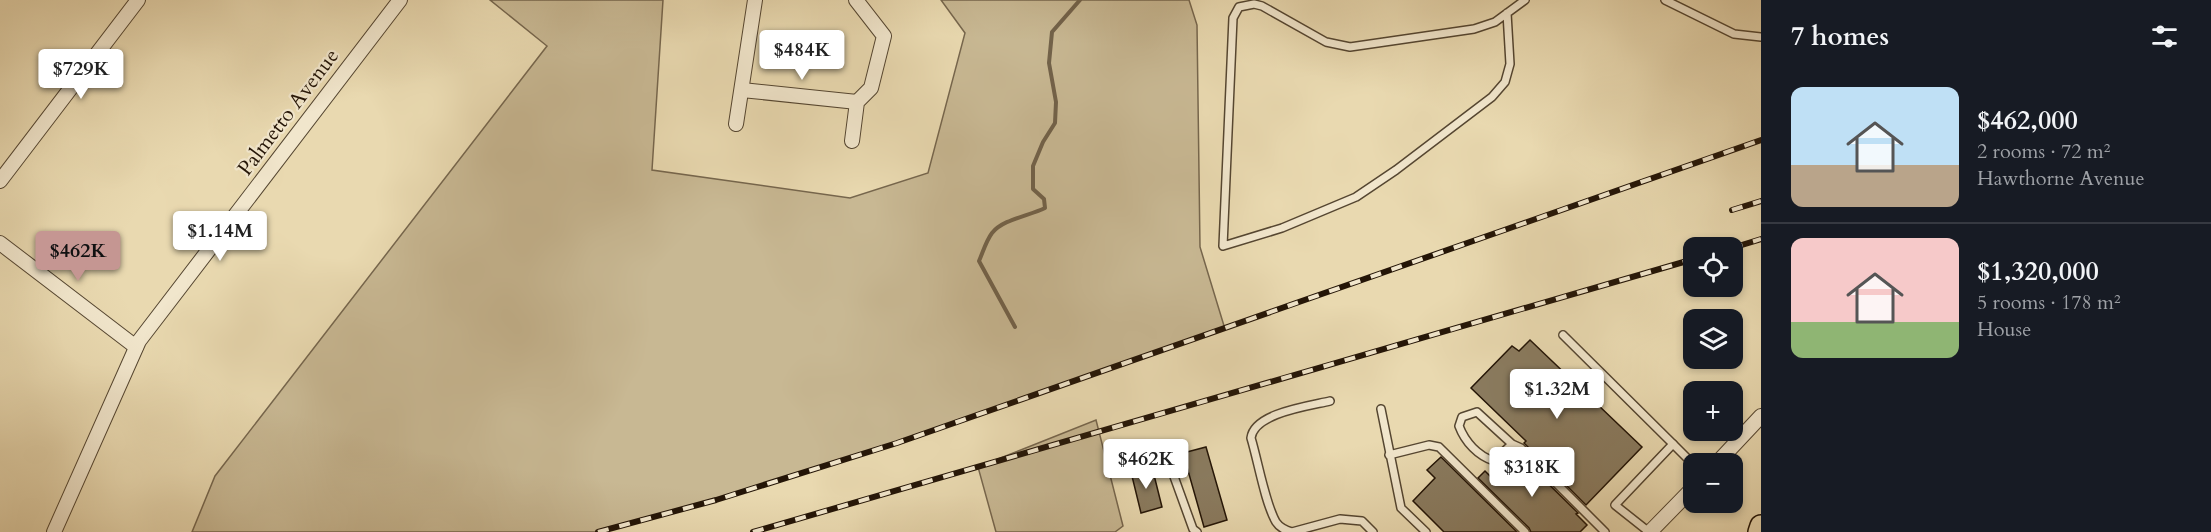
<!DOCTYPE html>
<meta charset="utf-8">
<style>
body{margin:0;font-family:Cardo,serif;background:#242831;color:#f1f3f6;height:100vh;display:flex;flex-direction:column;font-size:22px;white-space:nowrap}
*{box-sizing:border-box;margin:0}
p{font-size:20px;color:#9ea1a6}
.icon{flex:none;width:33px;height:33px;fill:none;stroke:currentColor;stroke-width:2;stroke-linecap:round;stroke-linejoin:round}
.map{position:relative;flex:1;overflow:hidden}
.side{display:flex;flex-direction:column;background:#171b24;width:450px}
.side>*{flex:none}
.fabs{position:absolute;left:1683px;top:237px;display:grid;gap:12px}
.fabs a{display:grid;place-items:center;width:60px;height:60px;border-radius:12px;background:#171b24;box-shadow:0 3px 9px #0003;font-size:30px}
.price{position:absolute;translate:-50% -51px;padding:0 14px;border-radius:6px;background:#fff;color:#222;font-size:20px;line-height:39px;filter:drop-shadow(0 2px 3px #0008)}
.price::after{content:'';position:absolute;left:50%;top:36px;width:18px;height:14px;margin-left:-9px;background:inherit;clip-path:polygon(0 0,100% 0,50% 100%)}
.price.on{background:#c59692;color:#111}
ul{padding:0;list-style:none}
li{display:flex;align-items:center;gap:18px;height:150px;padding:0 30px}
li+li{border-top:2px solid #363941}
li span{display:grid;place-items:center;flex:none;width:168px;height:120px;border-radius:12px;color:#555}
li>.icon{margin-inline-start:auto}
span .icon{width:72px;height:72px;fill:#fffc;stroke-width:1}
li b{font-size:26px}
h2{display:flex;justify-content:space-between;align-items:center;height:72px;padding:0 30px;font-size:26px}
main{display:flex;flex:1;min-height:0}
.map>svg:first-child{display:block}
.green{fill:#c8b893;stroke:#76664d;stroke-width:1.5}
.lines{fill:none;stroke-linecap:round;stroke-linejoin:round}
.stream{stroke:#72624a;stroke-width:4}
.building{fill:#8a7b5f;stroke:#241507;stroke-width:1.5}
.service-casing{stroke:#554631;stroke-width:10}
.minor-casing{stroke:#554631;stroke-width:16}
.primary-casing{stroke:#241507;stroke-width:24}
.service{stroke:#f1e6cc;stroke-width:7}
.minor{stroke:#f1e6cc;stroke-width:14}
.primary{stroke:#e9d9b0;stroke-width:21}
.rail-casing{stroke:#241507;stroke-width:6}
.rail{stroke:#f1e6cc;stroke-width:4;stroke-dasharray:11;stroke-linecap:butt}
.labels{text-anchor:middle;stroke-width:4.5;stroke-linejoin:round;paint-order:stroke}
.street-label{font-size:21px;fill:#241507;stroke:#f1e6cc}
</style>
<main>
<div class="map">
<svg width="1761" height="532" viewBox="0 0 1761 532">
<rect width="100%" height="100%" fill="#e9d9b0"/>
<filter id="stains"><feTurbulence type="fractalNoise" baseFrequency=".00333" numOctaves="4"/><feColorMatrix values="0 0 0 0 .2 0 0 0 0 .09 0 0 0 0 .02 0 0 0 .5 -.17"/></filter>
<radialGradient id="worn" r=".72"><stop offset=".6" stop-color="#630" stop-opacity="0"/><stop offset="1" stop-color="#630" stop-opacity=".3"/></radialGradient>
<g class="green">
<polygon points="490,0 663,0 652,170 850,198 928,173 965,33 941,0 1189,0 1197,25 1200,247 1225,329 841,461 716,500 598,532 192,532 215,476 547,46"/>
<polygon points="1096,420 1123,526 1115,532 996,532 978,467"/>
</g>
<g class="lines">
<path class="stream" d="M 1015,327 L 979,261 C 983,252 986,241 992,233 C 1003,219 1029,216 1045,208 L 1044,199 L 1033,189 L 1033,166 L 1043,142 L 1055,123 L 1056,102 L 1049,63 L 1052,32 L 1080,0"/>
</g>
<g class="building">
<polygon points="1530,340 1642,447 1586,505 1524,443 1526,441 1471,388 1512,346 1519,351"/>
<polygon points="1206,447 1227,520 1204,527 1183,453"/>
<polygon points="1516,452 1578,513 1576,514 1587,525 1580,532 1531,532 1529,528 1478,478 1485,471 1491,477"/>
<polygon points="1441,457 1517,532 1444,532 1413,501 1435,478 1427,470"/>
<polygon points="1152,467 1162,507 1141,513 1131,472"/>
</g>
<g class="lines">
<defs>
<g id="service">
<polyline points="1665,0 1734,34 1761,37"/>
<polyline points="1507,13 1510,64 1505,82 1492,97 1396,170 1356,197 1282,228 1223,246 1233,18 1239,7 1254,4 1262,6 1326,42 1350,47 1474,29 1495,22 1525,0"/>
<polyline points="1563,335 1673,444"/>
<path d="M 1330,401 C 1309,406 1254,413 1251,438 C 1258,461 1265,503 1276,522 C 1280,528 1285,530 1292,532 L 1340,519 L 1362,521 L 1373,532"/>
<polyline points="1381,409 1401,508 1426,532"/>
<path d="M 1512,444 L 1494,461 C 1478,456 1465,442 1459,426 L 1462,417 L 1477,412 L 1512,444 L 1521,448 L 1605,532"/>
<polyline points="1389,455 1429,445 1439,447 1525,532"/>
<polyline points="1172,471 1193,529 1197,532"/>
<polyline points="1649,532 1615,505 1673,444 1694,465"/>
</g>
<g id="minor">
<polyline points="742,90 857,102"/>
<polyline points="736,124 755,0"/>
<polyline points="852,141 857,102 871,88 884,36 856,0"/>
<polyline points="0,181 138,0"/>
<polyline points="0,243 136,347"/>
<polyline points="1716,464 1761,416"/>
<polyline points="54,532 139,341 400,0"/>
<polyline points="1650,532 1694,487"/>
</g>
<polyline id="primary" points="1759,532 1761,526"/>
</defs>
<use href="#service" class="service-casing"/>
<use href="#minor" class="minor-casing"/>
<use href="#primary" class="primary-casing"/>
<use href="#service" class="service"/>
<use href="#minor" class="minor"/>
<use href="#primary" class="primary"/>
<defs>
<g id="rail">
<polyline points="1732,210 1761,201"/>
<polyline points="1732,248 1761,239"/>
<polyline points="598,532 716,500 897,443 1761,140"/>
<polyline points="753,532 1694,259"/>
</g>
</defs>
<use href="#rail" class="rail-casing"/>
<use href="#rail" class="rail"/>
</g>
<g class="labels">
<g class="street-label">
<text transform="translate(288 112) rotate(-53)" y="7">Palmetto Avenue</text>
</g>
</g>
<rect width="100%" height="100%" filter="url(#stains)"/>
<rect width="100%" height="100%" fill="url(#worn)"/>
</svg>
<div class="fabs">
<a><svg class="icon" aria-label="locate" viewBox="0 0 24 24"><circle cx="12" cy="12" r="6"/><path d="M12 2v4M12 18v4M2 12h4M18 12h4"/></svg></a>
<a><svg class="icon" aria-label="layers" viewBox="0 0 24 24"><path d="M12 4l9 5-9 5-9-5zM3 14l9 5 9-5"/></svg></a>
<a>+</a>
<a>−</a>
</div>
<b class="price" style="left:802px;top:81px">$484K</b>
<b class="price" style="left:81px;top:100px">$729K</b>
<b class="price" style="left:220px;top:262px">$1.14M</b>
<b class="price on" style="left:78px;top:282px">$462K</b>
<b class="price" style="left:1557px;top:420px">$1.32M</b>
<b class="price" style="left:1146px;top:490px">$462K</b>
<b class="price" style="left:1532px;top:498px">$318K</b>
</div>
<section class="side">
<h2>7 homes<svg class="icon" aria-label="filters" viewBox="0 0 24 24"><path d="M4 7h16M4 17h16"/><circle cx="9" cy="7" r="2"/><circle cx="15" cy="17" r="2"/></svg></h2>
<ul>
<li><span style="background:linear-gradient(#bfe0f5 65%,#b9a48a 0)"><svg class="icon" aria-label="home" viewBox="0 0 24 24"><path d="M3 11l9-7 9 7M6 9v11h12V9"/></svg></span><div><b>$462,000</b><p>2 rooms · 72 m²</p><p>Hawthorne Avenue</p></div></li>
<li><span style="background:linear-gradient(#f6c9c9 70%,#8fb573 0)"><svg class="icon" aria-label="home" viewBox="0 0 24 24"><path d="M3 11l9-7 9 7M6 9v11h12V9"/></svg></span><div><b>$1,320,000</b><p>5 rooms · 178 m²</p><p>House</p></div></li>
</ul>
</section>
</main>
